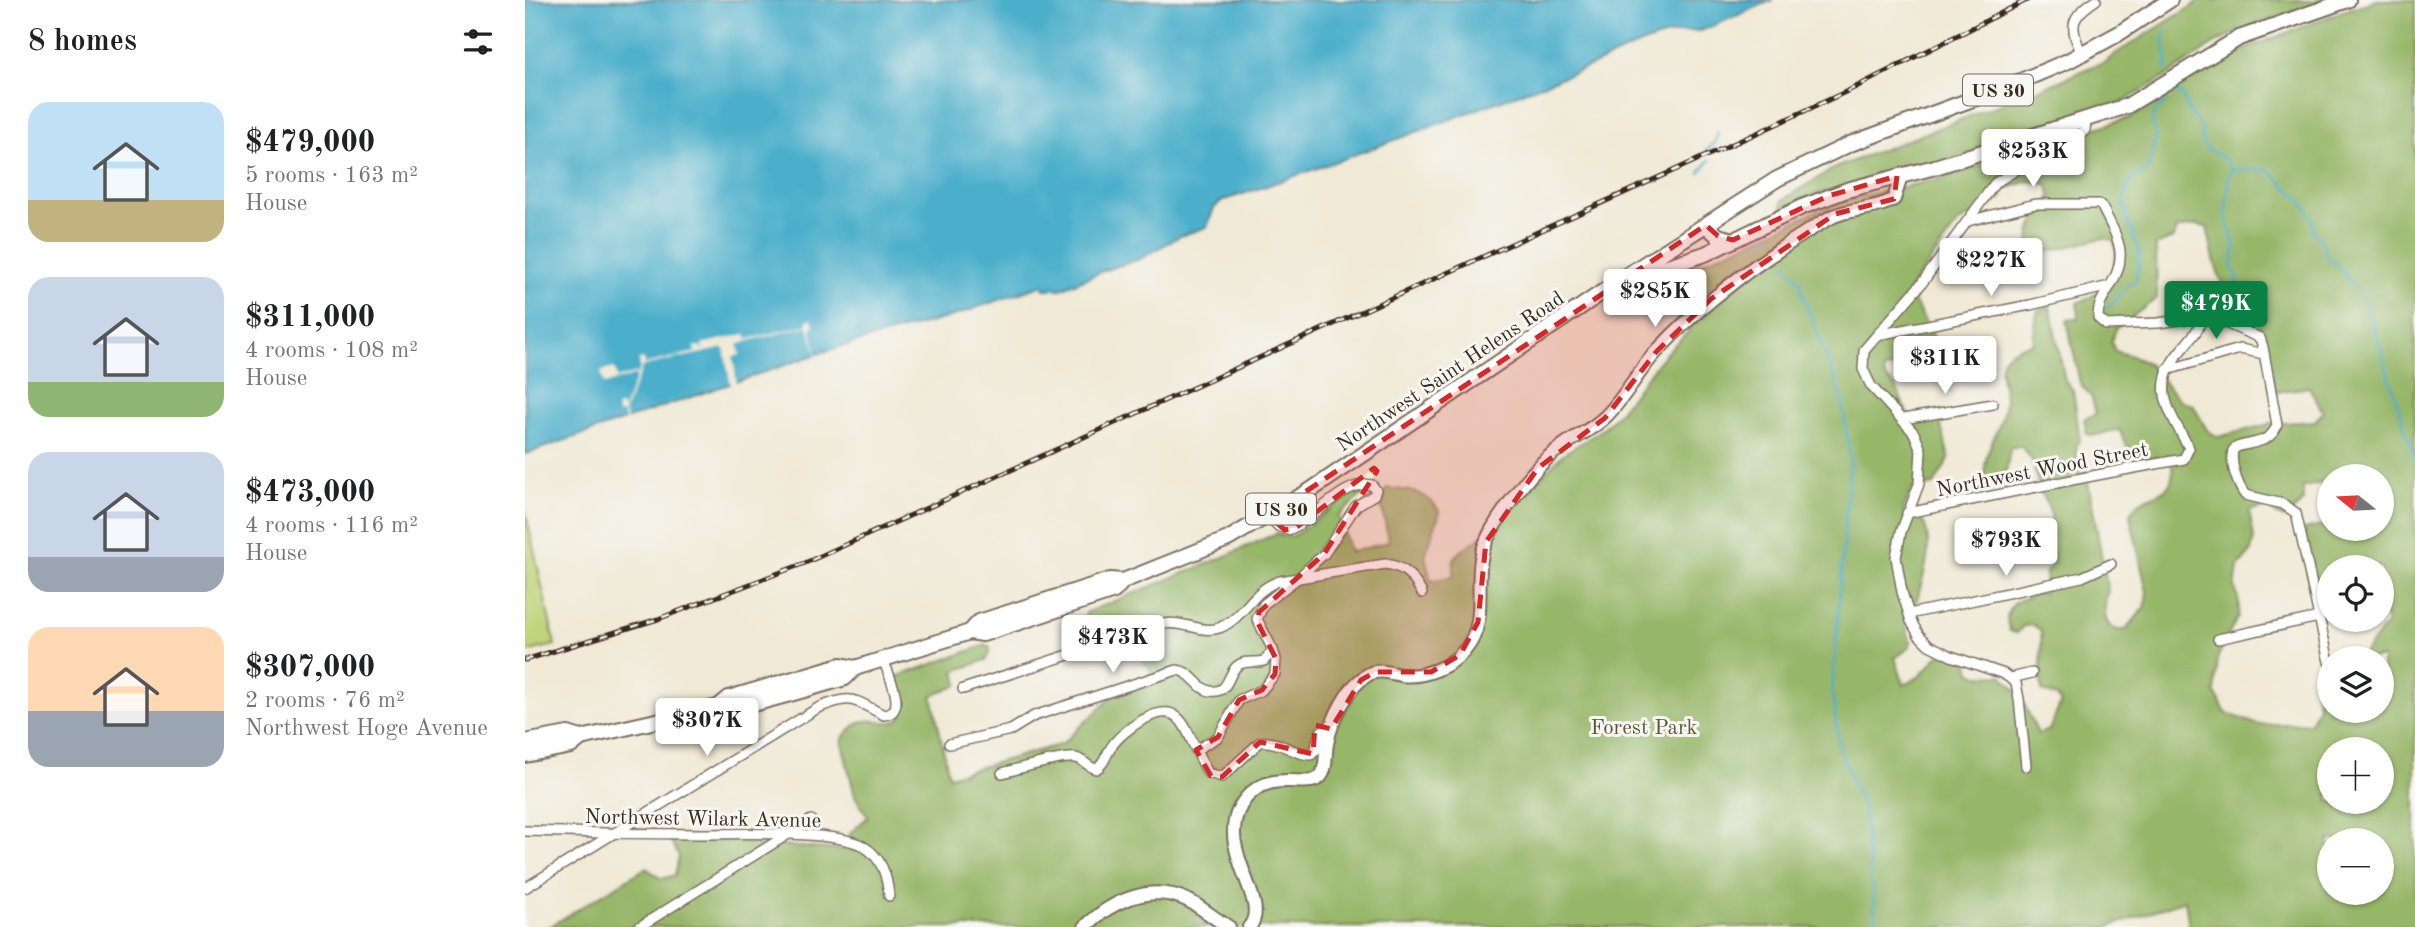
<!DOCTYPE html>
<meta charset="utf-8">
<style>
body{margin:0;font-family:"Old Standard TT",serif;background:#f6f6f6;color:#202124;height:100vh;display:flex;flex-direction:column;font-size:26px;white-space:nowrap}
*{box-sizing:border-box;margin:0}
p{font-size:23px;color:#757577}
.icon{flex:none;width:38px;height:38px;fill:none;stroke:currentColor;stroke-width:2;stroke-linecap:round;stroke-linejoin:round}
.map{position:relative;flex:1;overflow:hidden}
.drawer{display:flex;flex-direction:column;background:#fff;width:525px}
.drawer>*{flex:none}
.needle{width:46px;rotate:288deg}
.tools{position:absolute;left:1792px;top:464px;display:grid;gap:14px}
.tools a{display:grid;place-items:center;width:77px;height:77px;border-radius:50%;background:#fff;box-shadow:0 2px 5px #0004;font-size:35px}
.price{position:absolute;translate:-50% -60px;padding:0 16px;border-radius:7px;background:#fff;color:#222;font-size:23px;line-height:46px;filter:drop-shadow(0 2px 4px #0008)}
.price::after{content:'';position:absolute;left:50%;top:42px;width:21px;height:16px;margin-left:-10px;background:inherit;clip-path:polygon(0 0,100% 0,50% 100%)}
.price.on{background:#0b8043;color:#fff}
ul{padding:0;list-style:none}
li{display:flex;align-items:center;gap:21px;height:175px;padding:0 28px}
li span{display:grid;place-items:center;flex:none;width:196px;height:140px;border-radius:21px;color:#555}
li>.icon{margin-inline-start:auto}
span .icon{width:84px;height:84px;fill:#fffc;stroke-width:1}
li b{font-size:30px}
h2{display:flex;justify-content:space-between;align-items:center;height:84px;padding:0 28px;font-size:30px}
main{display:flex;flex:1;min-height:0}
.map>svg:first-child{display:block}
.green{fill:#bdd478;stroke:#7c7f4b;stroke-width:2}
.forest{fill:#96b668;stroke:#687043;stroke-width:2;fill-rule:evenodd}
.water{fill:#4cafcb;stroke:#446c74;stroke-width:2}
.pier{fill:#f0e9d5}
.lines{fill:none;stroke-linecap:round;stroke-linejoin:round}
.stream{stroke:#4cafcb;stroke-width:2.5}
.minor-casing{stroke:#7a6d5e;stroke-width:12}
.secondary-casing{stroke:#7a6d5e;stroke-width:16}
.primary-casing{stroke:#7a6d5e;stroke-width:18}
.trunk-casing{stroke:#7a6d5e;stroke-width:18}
.minor{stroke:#fff;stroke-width:9}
.secondary{stroke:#fff;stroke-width:12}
.primary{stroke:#fff;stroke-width:14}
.trunk{stroke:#fff;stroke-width:14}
.rail-casing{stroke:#3b2a1e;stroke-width:5}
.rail{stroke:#f6f6f2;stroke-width:2.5;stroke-dasharray:8;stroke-linecap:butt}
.marked{fill:#d62828;fill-opacity:0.2;stroke:#d62828;stroke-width:5;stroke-dasharray:14 9;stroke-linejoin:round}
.labels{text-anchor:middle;stroke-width:6;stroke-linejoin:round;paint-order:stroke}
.shield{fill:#f6f6f2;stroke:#73675e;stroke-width:2}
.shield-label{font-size:19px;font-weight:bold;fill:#3b2a1e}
.street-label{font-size:21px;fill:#3b2a1e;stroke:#f6f6f2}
.park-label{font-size:21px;fill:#5c5434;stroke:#f6f6f2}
</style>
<main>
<section class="drawer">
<h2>8 homes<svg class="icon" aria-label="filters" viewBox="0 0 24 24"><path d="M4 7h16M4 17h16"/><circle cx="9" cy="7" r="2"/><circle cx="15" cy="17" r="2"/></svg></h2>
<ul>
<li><span style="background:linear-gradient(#bfe0f5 70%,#c2b280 0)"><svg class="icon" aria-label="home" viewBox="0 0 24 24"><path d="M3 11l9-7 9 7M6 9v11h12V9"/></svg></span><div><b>$479,000</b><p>5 rooms · 163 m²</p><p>House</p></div></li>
<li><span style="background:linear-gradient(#c9d6e8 75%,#8fb573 0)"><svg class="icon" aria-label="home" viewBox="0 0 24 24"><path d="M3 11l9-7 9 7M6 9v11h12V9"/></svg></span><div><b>$311,000</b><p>4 rooms · 108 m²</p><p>House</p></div></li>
<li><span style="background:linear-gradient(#c9d6e8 75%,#9aa5b1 0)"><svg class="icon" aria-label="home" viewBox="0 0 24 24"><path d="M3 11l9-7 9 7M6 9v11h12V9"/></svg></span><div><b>$473,000</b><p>4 rooms · 116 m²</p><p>House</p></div></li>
<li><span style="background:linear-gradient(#ffd9b3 60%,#9aa5b1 0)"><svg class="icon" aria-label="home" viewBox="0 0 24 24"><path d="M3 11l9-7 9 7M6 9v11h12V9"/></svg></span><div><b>$307,000</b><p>2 rooms · 76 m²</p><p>Northwest Hoge Avenue</p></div></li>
</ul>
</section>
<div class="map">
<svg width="1890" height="927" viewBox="0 0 1890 927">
<rect width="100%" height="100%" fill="#f6f6f2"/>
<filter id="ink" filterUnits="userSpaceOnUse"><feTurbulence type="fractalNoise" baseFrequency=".0143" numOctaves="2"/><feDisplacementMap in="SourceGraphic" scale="14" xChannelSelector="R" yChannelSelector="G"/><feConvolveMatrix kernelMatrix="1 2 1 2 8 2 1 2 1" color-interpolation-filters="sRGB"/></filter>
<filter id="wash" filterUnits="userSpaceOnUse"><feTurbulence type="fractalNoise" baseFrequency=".00686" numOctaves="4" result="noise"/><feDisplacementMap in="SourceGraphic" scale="28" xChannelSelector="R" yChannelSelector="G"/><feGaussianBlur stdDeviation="1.57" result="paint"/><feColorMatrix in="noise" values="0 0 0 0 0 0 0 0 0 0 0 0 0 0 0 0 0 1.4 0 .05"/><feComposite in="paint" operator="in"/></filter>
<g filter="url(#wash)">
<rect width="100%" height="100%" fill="#f0e9d5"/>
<polygon class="green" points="0,509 30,645 0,652"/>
<g class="forest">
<polygon points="1677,0 1800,0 1716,30 1687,45 1645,74 1594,104 1410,164 1286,195 1257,208 1257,200 1310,168 1528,84 1568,66 1580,63 1590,54"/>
<path d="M 1852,0 L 1890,0 L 1890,927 L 1664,927 L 1660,900 L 1583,927 L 24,927 L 121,868 L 137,879 L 150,875 L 154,856 L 146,841 L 149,838 L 318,850 L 326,832 L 343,817 L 330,796 L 317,743 C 318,736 320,734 326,729 C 329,726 335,722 340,721 C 352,718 375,731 378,710 C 380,700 373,686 371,677 L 461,645 L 465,648 L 465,653 L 461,660 L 430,671 L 433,685 L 407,696 L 424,776 L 537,744 L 587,697 L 622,685 L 626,670 L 603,643 C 582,639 567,641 559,618 L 562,612 L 694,559 L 752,533 L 758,536 L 768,536 L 834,489 L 837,488 L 838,494 L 814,516 L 825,552 L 864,542 L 855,499 L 862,488 C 885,491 901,490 915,512 L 900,556 L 906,581 L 928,576 L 929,558 L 939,548 L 978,523 L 999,495 L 1038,454 L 1074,432 L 1090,417 L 1139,355 L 1164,331 L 1131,281 L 1232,239 L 1289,212 L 1336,196 L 1414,179 L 1606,117 L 1703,56 L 1818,11 ZM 1503,181 L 1522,184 L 1526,197 C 1513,212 1500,231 1506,252 L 1513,254 L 1578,238 L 1589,240 C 1596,274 1584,291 1552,303 L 1553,319 L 1542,320 L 1555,383 L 1567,398 L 1571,414 L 1559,419 L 1562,434 C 1575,438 1583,429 1595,430 C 1603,458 1619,461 1645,456 C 1659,504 1614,488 1605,515 L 1622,592 L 1620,607 L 1601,630 C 1576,633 1578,608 1583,591 L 1561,471 L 1558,463 L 1552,460 L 1551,447 L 1555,440 L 1548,390 L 1540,381 L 1525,306 L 1514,309 L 1511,316 L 1508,343 C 1498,346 1485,349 1479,357 C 1471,368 1480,388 1480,400 C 1479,431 1454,450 1461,483 L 1466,486 L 1479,484 L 1485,448 L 1496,446 L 1507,460 L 1513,483 L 1526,514 L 1527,530 L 1525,543 L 1529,562 L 1521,572 L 1519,592 C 1498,597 1474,604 1485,631 L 1492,633 L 1498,626 L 1509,625 L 1516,631 C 1518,652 1514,671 1517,691 L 1532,697 L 1536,703 L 1524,730 L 1513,734 L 1495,695 L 1477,675 L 1453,676 L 1447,673 L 1442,659 L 1432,654 L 1414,655 L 1395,676 L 1379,685 L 1370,658 L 1384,648 L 1385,641 L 1378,611 L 1391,603 C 1397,581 1412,539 1396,519 L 1379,517 L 1379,508 L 1387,489 L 1409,485 L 1424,459 L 1414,417 L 1385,420 L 1371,387 L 1359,376 L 1360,369 L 1421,359 L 1383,291 L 1433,223 L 1477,198 L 1478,190 ZM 1672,225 L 1682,227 L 1690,264 L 1699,290 L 1702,318 L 1732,331 L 1740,338 L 1751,392 L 1784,387 L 1798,412 L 1790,421 L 1745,424 L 1693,437 L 1682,430 L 1668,405 L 1655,401 L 1624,365 L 1610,357 L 1590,351 L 1586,341 L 1591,329 L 1632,298 L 1631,245 L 1648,238 L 1652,229 ZM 1804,476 L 1857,476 L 1857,528 L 1804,528 L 1804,524 L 1779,530 C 1782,558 1779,632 1822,620 L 1804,620 L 1804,567 L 1857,567 L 1857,614 L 1860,615 L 1862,624 L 1835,658 L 1857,658 L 1857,710 L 1804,710 L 1804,664 L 1795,665 L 1789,674 L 1793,707 L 1785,723 L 1734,725 L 1701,713 L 1690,693 L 1693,656 L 1713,616 L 1714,603 L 1710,587 L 1713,567 L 1726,552 L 1729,538 L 1724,511 L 1744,507 L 1752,515 L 1760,518 L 1778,502 L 1778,487 L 1796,483 L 1804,523 ZM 1804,749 L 1857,749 L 1857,802 L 1804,802 ZM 1804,840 L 1857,840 L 1857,892 L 1804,892 Z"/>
</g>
<path class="water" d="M 0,0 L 1248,0 L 1176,31 C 1132,30 1095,55 1056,70 C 937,115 817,161 697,201 L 689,208 L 682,227 L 655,236 L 615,259 L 580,270 L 536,289 L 519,289 L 518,285 L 425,317 L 307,349 L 0,454 Z"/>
<polygon class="pier" points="287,319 289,326 286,328 292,355 283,326 223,341 213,345 215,355 208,357 212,385 206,387 199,348 118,366 99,411 103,423 101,423 98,413 93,414 91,407 96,406 98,409 112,375 79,384 76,372 89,368 92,378 113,373 115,368 114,360 119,359 120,364 170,352 169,347 175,346 178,350 177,344 221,334 223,339 282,325 282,320"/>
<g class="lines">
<g class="stream">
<path d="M 1641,31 C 1634,51 1646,52 1641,70"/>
<polyline points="1181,151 1190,143 1193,132"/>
<path d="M 1707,170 C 1720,169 1730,172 1742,169 L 1778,202 L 1787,218 L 1788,231 L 1799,245 L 1800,255 L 1815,268 L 1842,305 L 1890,460"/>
<polyline points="1707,170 1702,180 1704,187 1700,210 1710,247 1707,268 1713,276 1712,282 1720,289"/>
<polyline points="1175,173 1185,160"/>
<polyline points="1241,235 1244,239"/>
<polyline points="1261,265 1276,282 1275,288 1316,395 1325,458 1307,693 1315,751 1338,807 1352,927"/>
<path d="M 1582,308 L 1603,285 L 1612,280 L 1611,273 L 1614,268 L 1612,259 L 1615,252 L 1608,238 L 1609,232 L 1604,227 L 1605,224 L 1600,217 L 1602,214 C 1596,201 1600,185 1611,176 C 1612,175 1620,171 1621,170 C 1628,164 1623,156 1629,148 L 1628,145 L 1631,136 L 1627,126 L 1629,112 L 1638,105 L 1640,97 L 1650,92 L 1657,95 L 1664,111 L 1677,129 C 1673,152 1688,149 1700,160 C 1704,163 1705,167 1707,170"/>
</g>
</g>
</g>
<g filter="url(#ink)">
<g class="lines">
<defs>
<g id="minor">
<path d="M 1557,54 C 1544,26 1545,17 1571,0"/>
<path d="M 1443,221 L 1510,204 L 1574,204 L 1577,207 C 1593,239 1605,255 1584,288 C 1577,299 1573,305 1573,318 L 1581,325 L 1633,323 L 1677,317 L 1689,318 L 1735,338 L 1738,347 L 1752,425 C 1746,443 1728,442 1712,447 L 1708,450 C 1705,463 1712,484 1720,495 L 1758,504 L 1771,513 L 1804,662"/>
<polyline points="1352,335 1505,305 1585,286"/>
<polyline points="1642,370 1715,349 1739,354"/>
<polyline points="1378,419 1468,404"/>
<path d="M 1382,513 C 1474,495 1566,475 1659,459 L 1664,448 C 1644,410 1624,387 1657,349 C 1665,339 1675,330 1677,317"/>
<path d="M 744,516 L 753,526 L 763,530 C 791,520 817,480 847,485 L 851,490 L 849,495 L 831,506 L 799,554 L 773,578 L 739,604 L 732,619 L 748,650 L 751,659 L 750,674 L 737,690 L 714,700 L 693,737 L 671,750 L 683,773 L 697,777 L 735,742 C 756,740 769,755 786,755 L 791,750 C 792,740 793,727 806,729"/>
<polyline points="1384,614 1557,577 1586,564"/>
<polyline points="1693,639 1794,617"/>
<polyline points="1486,678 1507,673"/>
<path d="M 438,689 L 639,624 C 658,620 676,634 694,628 C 719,619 728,588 755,581 L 860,564 C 880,566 888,577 897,593"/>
<path d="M 424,744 L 486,730 L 509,716 L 652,670 C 668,672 671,688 685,691 C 704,694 702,675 712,666 C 720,659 730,664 739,661 L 748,650"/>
<polyline points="1501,766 1494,699 1491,683 1479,674 1426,656 1404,645 1394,635 1386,621 1377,592 1371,557 1376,532 1394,484 1396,450 1389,433 1346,386 1338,369 1339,350 1397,283 1470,183 1514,156 1554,136 1560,130 1561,120"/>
<path d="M 477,773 C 493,769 537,756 551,758 C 559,760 563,767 571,769 C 580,764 581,754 587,746 C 596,732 635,702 652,717 C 661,724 666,740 671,750"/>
<path d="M 0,831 C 59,833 118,834 178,834 C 214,834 309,830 338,846 C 357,857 362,876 364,896"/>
<path d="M 0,888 L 293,708 C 329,693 328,700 359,715 C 384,713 363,674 358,659"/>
<polyline points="114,927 286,820"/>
</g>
<g id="secondary">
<path d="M 560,927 C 586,901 626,883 662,900 C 677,907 689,919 704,927"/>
<path d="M 724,927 C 749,901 683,844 721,798 C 747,767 784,791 796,776 C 802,768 800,753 802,744 C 806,721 822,686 844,674 C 854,669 865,673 876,675 C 899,678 925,667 940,650 C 962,625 951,589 956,559 C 959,538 974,518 986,501 C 1000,481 1019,458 1039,445 C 1053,435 1068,429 1080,417 C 1100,398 1112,372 1131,352 C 1180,299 1240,257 1301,220 C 1322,207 1350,211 1369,199 L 1374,183 L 1372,176"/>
</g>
<g id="primary">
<polyline points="1181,225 1193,236 1208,240"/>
<polyline points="1107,272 1134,269 1180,254 1277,207 1322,190 1410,167 1602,106 1714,38 1823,0"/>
</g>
<g id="trunk">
<polyline points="445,632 454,622 585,580 598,581"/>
<polyline points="193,707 206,710 265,694 320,678 330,668 445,632 458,634 589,591 598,581 703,539 786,490 1107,272 1252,179 1325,144 1486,85 1543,61 1593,34 1645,0"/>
<polyline points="0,742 43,734 56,738"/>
<polyline points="0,755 46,746 56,738 193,707 204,698 316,665 330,668"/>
</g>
</defs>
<use href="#minor" class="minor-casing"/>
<use href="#secondary" class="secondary-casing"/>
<use href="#primary" class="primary-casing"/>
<use href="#trunk" class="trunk-casing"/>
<use href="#minor" class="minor"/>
<use href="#secondary" class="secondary"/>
<use href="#primary" class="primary"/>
<use href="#trunk" class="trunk"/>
<defs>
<polyline id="rail" points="0,660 133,619 280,563 1243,128 1329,88 1502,0"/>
</defs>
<use href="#rail" class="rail-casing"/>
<use href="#rail" class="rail"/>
</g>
</g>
<path class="marked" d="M 1372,176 L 1369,199 L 1310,214 L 1186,299 L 1131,352 L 1080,418 L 1013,468 L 961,542 L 953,622 L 935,655 L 906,672 L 850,672 L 836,680 L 806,729 L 790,725 L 788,754 L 735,742 L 697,777 L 686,776 L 671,750 L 693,737 L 714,700 L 737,690 L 750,674 L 751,659 L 733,623 L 734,612 L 799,554 L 852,471 L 849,468 L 772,527 L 760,530 L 744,516 L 1181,225 L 1193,236 L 1208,240 L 1303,196 Z"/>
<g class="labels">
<g class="shield">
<rect x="1438" y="74.5" width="70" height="31" rx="5"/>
<rect x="721" y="493.5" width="70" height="31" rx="5"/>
</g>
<g class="shield-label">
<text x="1473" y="97">US 30</text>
<text x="756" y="516">US 30</text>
</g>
<g class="street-label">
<text transform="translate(925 371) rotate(-34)" y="7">Northwest Saint Helens Road</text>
<text transform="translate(1517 469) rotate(-11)" y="7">Northwest Wood Street</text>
<text transform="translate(178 818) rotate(1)" y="7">Northwest Wilark Avenue</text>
</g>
<g class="park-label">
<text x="1119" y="734">Forest Park</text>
</g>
</g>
</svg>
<div class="tools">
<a><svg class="needle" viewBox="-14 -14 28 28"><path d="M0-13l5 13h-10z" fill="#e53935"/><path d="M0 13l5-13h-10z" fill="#757577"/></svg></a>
<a><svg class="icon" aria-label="locate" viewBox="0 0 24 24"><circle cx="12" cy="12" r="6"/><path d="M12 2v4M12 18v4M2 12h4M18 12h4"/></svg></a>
<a><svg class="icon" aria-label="layers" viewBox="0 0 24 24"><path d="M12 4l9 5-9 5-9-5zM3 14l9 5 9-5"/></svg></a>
<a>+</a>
<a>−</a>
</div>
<b class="price" style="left:1508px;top:189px">$253K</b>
<b class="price" style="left:1466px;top:298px">$227K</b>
<b class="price" style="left:1130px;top:329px">$285K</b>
<b class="price on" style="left:1691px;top:341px">$479K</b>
<b class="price" style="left:1420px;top:396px">$311K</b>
<b class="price" style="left:1481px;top:578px">$793K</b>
<b class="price" style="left:588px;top:675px">$473K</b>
<b class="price" style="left:182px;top:758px">$307K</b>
</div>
</main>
